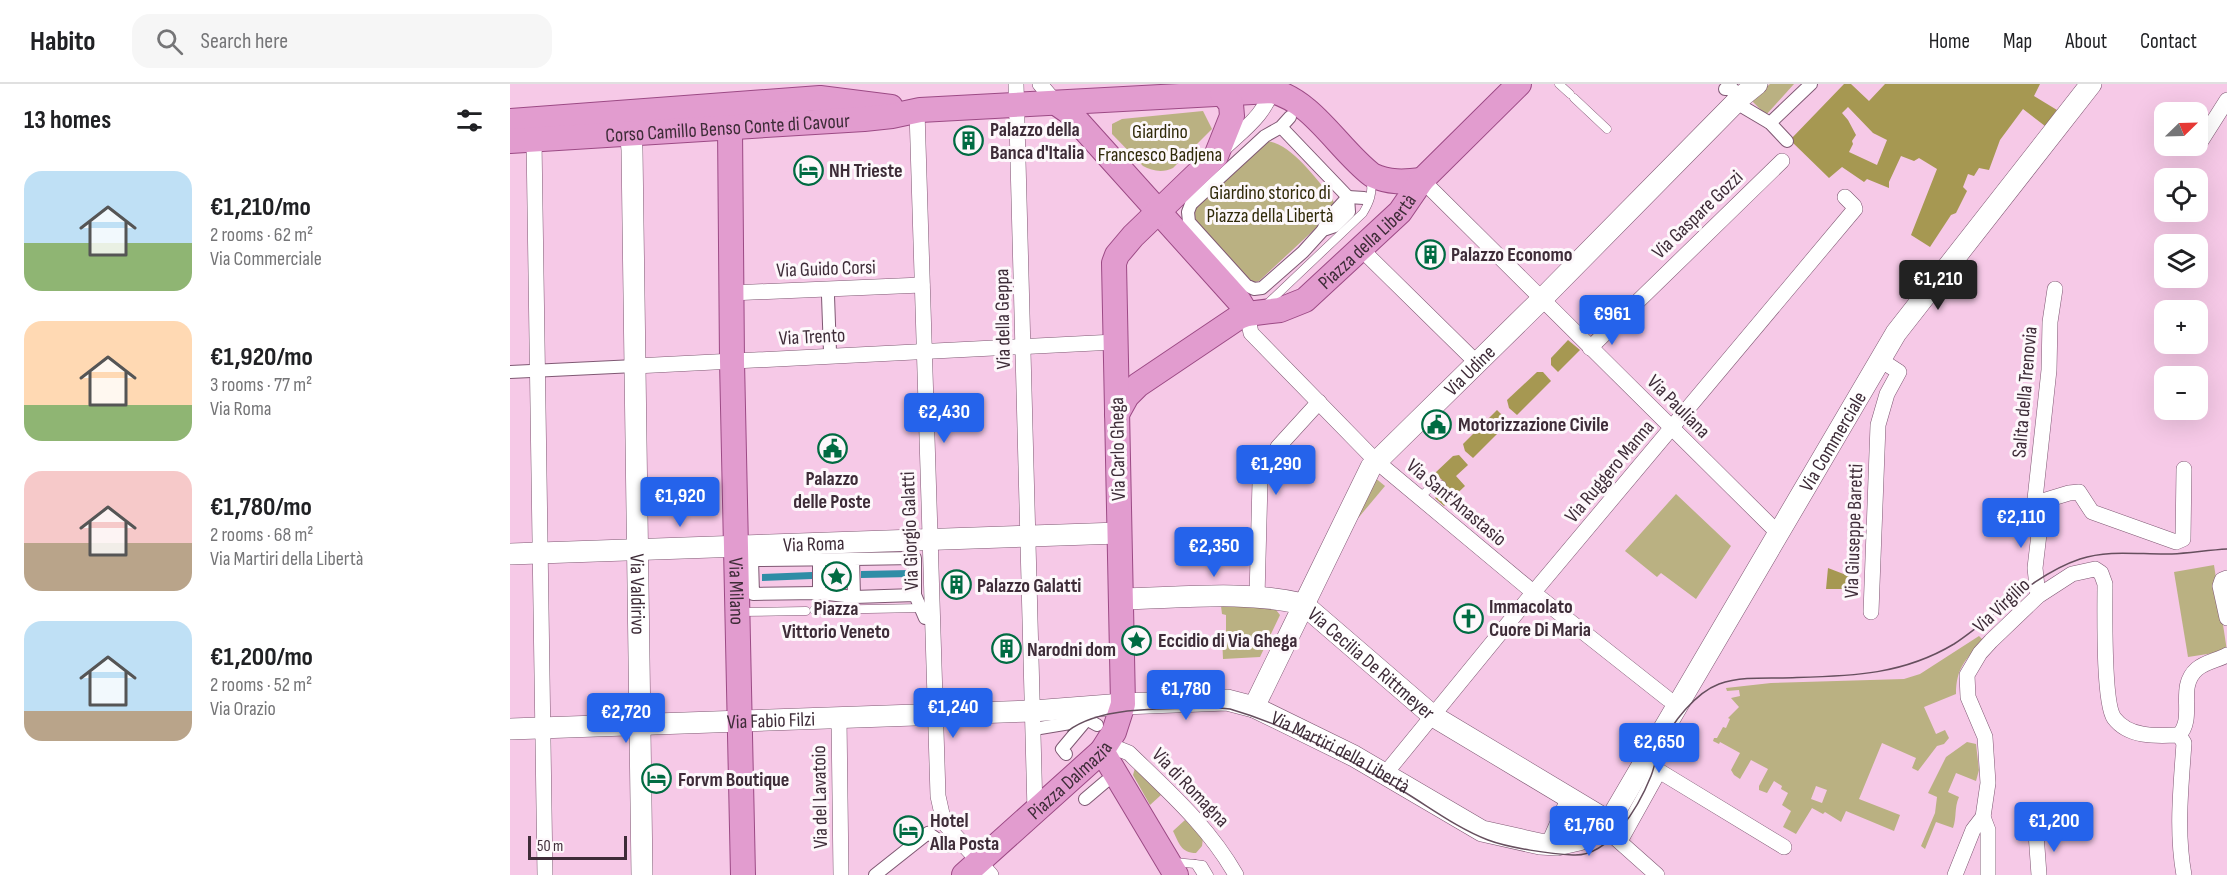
<!DOCTYPE html>
<meta charset="utf-8">
<style>
body{margin:0;font-family:"Sofia Sans Condensed",sans-serif;background:#f6f6f6;color:#202124;height:100vh;display:flex;flex-direction:column;font-size:22px;white-space:nowrap}
*{box-sizing:border-box;margin:0}
p{font-size:20px;color:#757577}
.icon{flex:none;width:33px;height:33px;fill:none;stroke:currentColor;stroke-width:2;stroke-linecap:round;stroke-linejoin:round}
.map{position:relative;flex:1;overflow:hidden}
.panel{display:flex;flex-direction:column;background:#fff;width:510px}
.panel>*{flex:none}
.needle{width:39px;rotate:67deg}
.buttons{position:absolute;left:1644px;top:18px;display:grid;gap:12px}
.buttons a{display:grid;place-items:center;width:54px;height:54px;border-radius:12px;background:#fff;box-shadow:0 6px 24px #0002;font-size:30px}
.scale{position:absolute;left:18px;bottom:15px;width:99px;box-sizing:border-box;padding-left:6px;border:3px solid #3e2c38;border-top:0;font-size:16px;line-height:21px;white-space:nowrap;color:#3e2c38;-webkit-text-stroke:4px #fdf8fb;paint-order:stroke}
.price{position:absolute;translate:-50% -51px;padding:0 14px;border-radius:6px;background:#2563eb;color:#fff;font-size:20px;line-height:39px;filter:drop-shadow(0 2px 3px #0008)}
.price::after{content:'';position:absolute;left:50%;top:36px;width:18px;height:14px;margin-left:-9px;background:inherit;clip-path:polygon(0 0,100% 0,50% 100%)}
.price.on{background:#222;color:#fff}
ul{padding:0;list-style:none}
li{display:flex;align-items:center;gap:18px;height:150px;padding:0 24px}
li span{display:grid;place-items:center;flex:none;width:168px;height:120px;border-radius:18px;color:#555}
li>.icon{margin-inline-start:auto}
span .icon{width:72px;height:72px;fill:#fffc;stroke-width:1}
li b{font-size:26px}
h2{display:flex;justify-content:space-between;align-items:center;height:72px;padding:0 24px;font-size:26px}
header{display:flex;align-items:center;gap:36px;box-sizing:border-box;height:84px;padding:0 30px;background:#fff;border-bottom:2px solid #e0e0e0}
header strong{font-size:28px}
nav{display:flex;gap:33px;margin-inline-start:auto;font-size:21px}
.search{width:420px;height:54px;background:#f6f6f6;display:flex;align-items:center;gap:15px;box-sizing:border-box;padding:0 21px;border-radius:18px;color:#757577;font-size:22px}
main{display:flex;flex:1;min-height:0}
.map>svg:first-child{display:block}
.green{fill:#bab182;fill-rule:evenodd}
.forest{fill:#a69852;fill-rule:evenodd}
.water{fill:#2f8da6}
.lines{fill:none;stroke-linecap:round;stroke-linejoin:round}
.service-casing{stroke:#7f5873;stroke-width:9}
.pedestrian-casing{stroke:#7f5873;stroke-width:14}
.minor-casing{stroke:#7f5873;stroke-width:16}
.secondary-casing{stroke:#7f5873;stroke-width:22}
.primary-casing{stroke:#9c4a85;stroke-width:26}
.service{stroke:#fff;stroke-width:8}
.pedestrian{stroke:#fff;stroke-width:12}
.minor{stroke:#fff;stroke-width:15}
.secondary{stroke:#fff;stroke-width:21}
.primary{stroke:#e29ccf;stroke-width:24}
.tram{stroke:#664f5e;stroke-width:1.5}
.labels{text-anchor:middle;stroke-width:6;stroke-linejoin:round;paint-order:stroke}
.street-label{font-size:20px;fill:#3e2c38;stroke:#fdf8fb}
.poi-label{font-size:20px;font-weight:bold;fill:#3e2c38;stroke:#fdf8fb;text-anchor:start}
.park-label{font-size:20px;fill:#302a09;stroke:#fdf8fb}
</style>
<header>
<strong>Habito</strong>
<div class="search"><svg class="icon" aria-label="search" viewBox="0 0 24 24"><circle cx="10" cy="10" r="6"/><path d="M15 15l6 6"/></svg>Search here</div>
<nav><a>Home</a><a>Map</a><a>About</a><a>Contact</a></nav>
</header>
<main>
<section class="panel">
<h2>13 homes<svg class="icon" aria-label="filters" viewBox="0 0 24 24"><path d="M4 7h16M4 17h16"/><circle cx="9" cy="7" r="2"/><circle cx="15" cy="17" r="2"/></svg></h2>
<ul>
<li><span style="background:linear-gradient(#bfe0f5 60%,#8fb573 0)"><svg class="icon" aria-label="home" viewBox="0 0 24 24"><path d="M3 11l9-7 9 7M6 9v11h12V9"/></svg></span><div><b>€1,210/mo</b><p>2 rooms · 62 m²</p><p>Via Commerciale</p></div></li>
<li><span style="background:linear-gradient(#ffd9b3 70%,#8fb573 0)"><svg class="icon" aria-label="home" viewBox="0 0 24 24"><path d="M3 11l9-7 9 7M6 9v11h12V9"/></svg></span><div><b>€1,920/mo</b><p>3 rooms · 77 m²</p><p>Via Roma</p></div></li>
<li><span style="background:linear-gradient(#f6c9c9 60%,#b9a48a 0)"><svg class="icon" aria-label="home" viewBox="0 0 24 24"><path d="M3 11l9-7 9 7M6 9v11h12V9"/></svg></span><div><b>€1,780/mo</b><p>2 rooms · 68 m²</p><p>Via Martiri della Libertà</p></div></li>
<li><span style="background:linear-gradient(#bfe0f5 75%,#b9a48a 0)"><svg class="icon" aria-label="home" viewBox="0 0 24 24"><path d="M3 11l9-7 9 7M6 9v11h12V9"/></svg></span><div><b>€1,200/mo</b><p>2 rooms · 52 m²</p><p>Via Orazio</p></div></li>
</ul>
</section>
<div class="map">
<svg width="1717" height="791" viewBox="0 0 1717 791">
<rect width="100%" height="100%" fill="#f6c9e7"/>
<g class="green">
<polygon points="1260,0 1284,0 1256,31 1240,15"/>
<path d="M 693,27 L 702,45 L 663,84 C 653,89 642,87 633,82 L 602,50 L 602,40 L 612,35 Z"/>
<path d="M 756,57 C 780,58 805,94 821,112 L 825,121 L 821,130 L 749,197 L 741,199 L 686,141 L 683,128 L 685,122 Z"/>
<polygon points="864,393 875,402 839,445"/>
<polygon points="1166,410 1221,462 1186,515 1151,489 1147,493 1115,467"/>
<polygon points="1704,481 1717,567 1678,573 1664,488"/>
<polygon points="711,522 763,522 770,531 750,573 713,575 712,552 716,551 716,531 712,530"/>
<path d="M 1469,552 L 1474,557 C 1456,574 1446,584 1446,610 L 1414,623 L 1426,650 L 1435,646 L 1439,654 L 1434,660 L 1427,662 L 1408,687 L 1402,684 L 1406,674 L 1372,659 L 1349,715 L 1390,731 L 1384,747 L 1336,727 L 1331,738 L 1315,728 L 1313,730 L 1302,724 L 1286,750 L 1273,743 L 1281,727 L 1272,721 L 1278,709 L 1271,705 L 1272,702 L 1264,697 L 1257,709 L 1249,706 L 1249,702 L 1258,685 L 1241,676 L 1230,695 L 1224,691 L 1221,686 L 1230,669 L 1210,658 L 1209,660 L 1203,657 L 1204,654 L 1207,654 L 1213,643 L 1216,644 L 1220,635 L 1218,634 L 1229,623 L 1221,614 L 1230,612 L 1229,606 L 1217,607 L 1216,604 L 1261,599 L 1394,595 L 1410,590 ZM 1306,702 L 1317,706 L 1312,719 L 1301,715 Z"/>
<path d="M 1457,658 L 1466,660 L 1469,686 L 1466,697 L 1446,689 L 1438,708 L 1449,713 C 1444,724 1447,733 1443,744 L 1426,738 L 1415,765 L 1411,762 L 1425,729 L 1427,713 L 1418,709 L 1436,673 Z"/>
<polygon points="625,684 651,711 640,721 623,691"/>
<path d="M 675,736 L 693,754 L 692,762 L 686,769 C 671,769 669,759 663,747 Z"/>
</g>
<g class="forest">
<path d="M 1334,0 L 1341,0 L 1359,17 L 1375,0 L 1530,0 L 1524,12 L 1547,26 L 1535,42 L 1513,25 L 1490,56 L 1479,86 L 1469,84 L 1464,92 L 1458,90 L 1453,103 L 1457,107 L 1446,129 L 1441,131 L 1420,163 L 1401,151 L 1427,85 L 1409,74 L 1404,77 L 1391,72 L 1379,98 L 1379,104 L 1357,95 L 1354,98 L 1332,83 L 1319,94 L 1280,56 ZM 1338,23 L 1363,49 L 1377,56 L 1367,81 L 1339,68 L 1343,60 L 1342,57 L 1346,51 L 1338,36 L 1332,29 Z"/>
<polygon points="1058,256 1070,266 1048,288 1041,281 1041,274"/>
<polygon points="1027,288 1033,288 1041,297 1007,331 999,324 997,316"/>
<polygon points="987,326 999,338 963,374 955,367 953,360"/>
<polygon points="949,371 958,381 946,392 955,402 934,422 925,414 933,406 933,397 925,389 943,372"/>
<polygon points="1318,484 1344,494 1346,505 1316,505"/>
</g>
<g class="water">
<polygon points="400,486 401,493 351,494 351,487"/>
<circle cx="327" cy="495" r="8"/>
<polygon points="302,488 302,495 252,497 252,490"/>
</g>
<g class="lines">
<defs>
<g id="service">
<polyline points="1049,0 1060,10"/>
<polyline points="1064,14 1097,45"/>
<path d="M 757,220 L 853,129 C 859,119 864,108 860,96"/>
<polyline points="909,414 920,404 932,401"/>
<polyline points="304,526 412,524"/>
<polyline points="229,528 296,527"/>
<polyline points="664,778 685,780 692,791"/>
<polyline points="685,780 693,781 699,791"/>
</g>
<g id="pedestrian">
<polyline points="1215,5 1223,5 1224,13"/>
<polyline points="1233,23 1260,39 1277,57"/>
<polyline points="1260,39 1301,0"/>
<polyline points="771,43 755,52 681,120 678,128 679,138 736,201 744,205 752,204 793,168 813,146 825,142 839,128 838,113 771,43 780,33"/>
<polyline points="816,143 813,146 818,135 838,113 854,114"/>
<polyline points="318,212 320,268"/>
<polyline points="0,288 125,282"/>
<polyline points="309,475 309,509"/>
<polyline points="343,475 242,476 243,510 309,509 344,513 405,511 415,534"/>
<polyline points="344,513 343,475 405,474 405,511"/>
<polyline points="530,644 578,636 587,641"/>
<polyline points="556,670 552,665 578,634"/>
<polyline points="575,715 595,698"/>
<polyline points="365,791 418,749 437,762"/>
</g>
<g id="minor">
<polyline points="506,0 525,727"/>
<polyline points="530,0 546,19"/>
<polyline points="407,27 428,712 434,739 481,791"/>
<polyline points="24,56 35,791"/>
<polyline points="1691,57 1717,16"/>
<path d="M 713,65 C 733,46 758,29 763,0"/>
<polyline points="912,96 1269,450"/>
<polyline points="850,164 967,279"/>
<polyline points="221,209 412,201"/>
<polyline points="737,230 741,249 866,377 1029,513 1158,615"/>
<polyline points="1080,264 1272,77"/>
<polyline points="125,282 605,258"/>
<polyline points="1533,437 1536,416 1559,409 1569,408 1582,428 1666,458 1673,455 1674,385"/>
<polyline points="1717,494 1712,496 1710,502 1717,534"/>
<polyline points="1528,512 1525,484 1529,450 1525,415 1539,286 1540,238 1545,205"/>
<polyline points="747,513 750,398 768,363 809,318"/>
<polyline points="1361,528 1368,341 1377,310 1389,288 1369,275"/>
<polyline points="329,634 331,791"/>
<path d="M 1669,651 C 1686,633 1666,603 1687,585 C 1695,578 1708,576 1717,571"/>
<path d="M 592,667 L 609,665 L 619,669 C 658,707 699,743 726,791"/>
<polyline points="875,690 1018,515 1345,125 1344,122 1335,113"/>
<polyline points="1473,733 1478,746 1478,791"/>
<polyline points="1526,749 1529,791"/>
<polyline points="1102,751 1147,791"/>
<polyline points="1110,757 1149,687 1274,763"/>
<polyline points="1038,761 1059,713"/>
<path d="M 1445,791 L 1463,746 L 1473,733 L 1478,699 L 1475,653 L 1458,613 L 1457,591 L 1470,569 L 1481,557 L 1528,512 L 1562,490 L 1585,485 L 1591,489 L 1595,500 C 1595,525 1593,618 1604,634 C 1619,654 1647,652 1669,651 L 1674,659 C 1671,703 1666,747 1674,791"/>
</g>
<g id="secondary">
<path id="s1" d="M 113,35 L 120,43 L 122,66 L 132,791"/>
<path id="s2" d="M 0,470 L 609,449"/>
<path id="s3" d="M 610,515 C 670,514 735,506 793,520 L 923,632 L 1098,737"/>
<path id="s4" d="M 744,623 L 861,383 L 1031,216 L 1231,13 L 1247,0"/>
<path id="s5" d="M 0,645 L 523,627 L 613,620 L 717,616 L 744,623 L 844,672 L 972,747 L 1030,760 L 1047,761 L 1069,756 L 1086,749 L 1102,733 L 1386,249 L 1581,0"/>
</g>
<g id="primary">
<polyline points="546,19 559,28 729,217 737,230"/>
<path id="s6" d="M 228,32 L 224,35 L 220,44 L 222,277 L 233,791"/>
<polyline points="0,37 310,14 381,23"/>
<path id="s7" d="M 0,57 L 354,35 L 382,32 L 410,26 L 762,7 C 803,17 829,66 862,91 C 879,99 894,98 912,96"/>
<path id="s8" d="M 607,330 L 617,312 L 628,301 L 729,233 L 737,230 L 770,226 L 795,216 L 890,128 L 912,96 L 1009,0"/>
<polyline points="592,667 666,791"/>
<path id="s9" d="M 454,791 L 592,667 L 604,648 L 613,620 L 604,179 L 607,171 L 623,152 L 706,72 L 722,32 L 721,20 L 712,9"/>
</g>
</defs>
<use href="#service" class="service-casing"/>
<use href="#pedestrian" class="pedestrian-casing"/>
<use href="#minor" class="minor-casing"/>
<use href="#secondary" class="secondary-casing"/>
<use href="#primary" class="primary-casing"/>
<use href="#service" class="service"/>
<use href="#pedestrian" class="pedestrian"/>
<use href="#minor" class="minor"/>
<use href="#secondary" class="secondary"/>
<use href="#primary" class="primary"/>
<path class="tram" d="M 558,647 C 593,620 666,625 710,624 L 720,625 C 782,643 841,676 896,709 C 922,725 949,745 978,756 C 999,764 1041,770 1063,771 C 1100,773 1129,722 1141,692 C 1145,682 1146,671 1151,662 C 1162,639 1185,609 1209,600 C 1229,593 1252,594 1273,594 C 1335,592 1389,593 1444,560 C 1485,533 1522,491 1570,475 C 1600,465 1631,471 1662,470 C 1680,469 1699,466 1717,465"/>
</g>
<defs>
<symbol id="building-ring" viewBox="-11 -11 22 22"><circle r="9.5" fill="#fdf8fb" stroke="#006b42" stroke-width="1.5"/><path d="M-4-6H4V6H1V3H-1V6H-4ZM-2.5-4.3h1.7v1.8h-1.7ZM.8-4.3h1.7v1.8H.8ZM-2.5-1h1.7V.8h-1.7ZM.8-1h1.7V.8H.8Z" fill="#006b42"/></symbol>
<symbol id="hotel-ring" viewBox="-11 -11 22 22"><circle r="9.5" fill="#fdf8fb" stroke="#006b42" stroke-width="1.5"/><path d="M-6-4.5h1.5V1H6V5H4.5V3h-9V5H-6ZM-4 0a1.8 1.8 0 1 1 3.6 0ZM.5 0V-2.5h3Q6-2.5 6 0Z" fill="#006b42"/></symbol>
<symbol id="civic-ring" viewBox="-11 -11 22 22"><circle r="9.5" fill="#fdf8fb" stroke="#006b42" stroke-width="1.5"/><path d="M-.6-6.5H3V-4.5H.6V-3L4-1V1h2V6H-6V1h2V-1L-.6-3ZM-1.2 2.5V6h2.4V2.5Z" fill="#006b42"/></symbol>
<symbol id="sight-ring" viewBox="-11 -11 22 22"><circle r="9.5" fill="#fdf8fb" stroke="#006b42" stroke-width="1.5"/><path d="M0-6L1.8-2.2L6-1.7L2.9 1.2L3.7 5.4L0 3.3L-3.7 5.4L-2.9 1.2L-6-1.7L-1.8-2.2Z" fill="#006b42"/></symbol>
<symbol id="church-ring" viewBox="-11 -11 22 22"><circle r="9.5" fill="#fdf8fb" stroke="#006b42" stroke-width="1.5"/><path d="M-1.2-6h2.4v3.5h3.3v2.4h-3.3V6h-2.4V-.1h-3.3v-2.4h3.3Z" fill="#006b42"/></symbol>
</defs>
<g fill-rule="evenodd">
<use href="#building-ring" x="442" y="40" width="33" height="33"/>
<use href="#hotel-ring" x="282" y="70" width="33" height="33"/>
<use href="#building-ring" x="904" y="154" width="33" height="33"/>
<use href="#civic-ring" x="910" y="324" width="33" height="33"/>
<use href="#civic-ring" x="306" y="348" width="33" height="33"/>
<use href="#sight-ring" x="310" y="476" width="33" height="33"/>
<use href="#building-ring" x="430" y="484" width="33" height="33"/>
<use href="#church-ring" x="942" y="518" width="33" height="33"/>
<use href="#sight-ring" x="610" y="540" width="33" height="33"/>
<use href="#building-ring" x="480" y="548" width="33" height="33"/>
<use href="#hotel-ring" x="130" y="678" width="33" height="33"/>
<use href="#hotel-ring" x="382" y="730" width="33" height="33"/>
</g>
<g class="labels">
<g class="street-label">
<text dy="7" stroke="none"><textPath href="#s7" startOffset="218">Corso Camillo Benso Conte di Cavour</textPath></text>
<text transform="translate(1187 130) rotate(-44)" y="7">Via Gaspare Gozzi</text>
<text dy="7" stroke="none"><textPath href="#s8" startOffset="312">Piazza della Libertà</textPath></text>
<text transform="translate(316 184) rotate(-2)" y="7">Via Guido Corsi</text>
<text transform="translate(492 235) rotate(-91)" y="7">Via della Geppa</text>
<text transform="translate(302 252) rotate(-3)" y="7">Via Trento</text>
<text dy="7" stroke="none"><textPath href="#s4" startOffset="405">Via Udine</textPath></text>
<text transform="translate(1514 308) rotate(-85)" y="7">Salita della Trenovia</text>
<text transform="translate(1169 322) rotate(45)" y="7">Via Pauliana</text>
<text dy="7" stroke="none"><textPath href="#s5" startOffset="1581">Via Commerciale</textPath></text>
<text transform="translate(607 365) rotate(-91)" y="7">Via Carlo Ghega</text>
<text transform="translate(1099 387) rotate(-50)" y="7">Via Ruggero Manna</text>
<text transform="translate(947 418) rotate(40)" y="7">Via Sant'Anastasio</text>
<text transform="translate(399 447) rotate(-92)" y="7">Via Giorgio Galatti</text>
<text transform="translate(1343 447) rotate(-88)" y="7">Via Giuseppe Baretti</text>
<text dy="7" stroke="none"><textPath href="#s2" startOffset="304">Via Roma</textPath></text>
<text dy="7" stroke="none"><textPath href="#s6" startOffset="478">Via Milano</textPath></text>
<text dy="7" stroke="none"><textPath href="#s1" startOffset="478">Via Valdirivo</textPath></text>
<text transform="translate(1491 521) rotate(-43)" y="7">Via Virgilio</text>
<text dy="7" stroke="none"><textPath href="#s3" startOffset="274">Via Cecilia De Rittmeyer</textPath></text>
<text dy="7" stroke="none"><textPath href="#s5" startOffset="261">Via Fabio Filzi</textPath></text>
<text dy="7" stroke="none"><textPath href="#s5" startOffset="843">Via Martiri della Libertà</textPath></text>
<text dy="7" stroke="none"><textPath href="#s9" startOffset="142">Piazza Dalmazia</textPath></text>
<text transform="translate(681 703) rotate(46)" y="7">Via di Romagna</text>
<text transform="translate(309 713) rotate(-91)" y="7">Via del Lavatoio</text>
</g>
<g class="poi-label">
<text x="480" y="52">Palazzo della<tspan x="480" dy="23">Banca d'Italia</tspan></text>
<text x="319" y="93">NH Trieste</text>
<text x="941" y="177">Palazzo Economo</text>
<text x="948" y="347">Motorizzazione Civile</text>
<text x="322" y="401" text-anchor="middle">Palazzo<tspan x="322" dy="23">delle Poste</tspan></text>
<text x="467" y="508">Palazzo Galatti</text>
<text x="979" y="529">Immacolato<tspan x="979" dy="23">Cuore Di Maria</tspan></text>
<text x="326" y="531" text-anchor="middle">Piazza<tspan x="326" dy="23">Vittorio Veneto</tspan></text>
<text x="648" y="563">Eccidio di Via Ghega</text>
<text x="517" y="572">Narodni dom</text>
<text x="168" y="702">Forvm Boutique</text>
<text x="420" y="743">Hotel<tspan x="420" dy="23">Alla Posta</tspan></text>
</g>
<g class="park-label">
<text x="650" y="54">Giardino<tspan x="650" dy="23">Francesco Badjena</tspan></text>
<text x="760" y="115">Giardino storico di<tspan x="760" dy="23">Piazza della Libertà</tspan></text>
</g>
</g>
</svg>
<div class="buttons">
<a><svg class="needle" viewBox="-14 -14 28 28"><path d="M0-13l5 13h-10z" fill="#e53935"/><path d="M0 13l5-13h-10z" fill="#757577"/></svg></a>
<a><svg class="icon" aria-label="locate" viewBox="0 0 24 24"><circle cx="12" cy="12" r="6"/><path d="M12 2v4M12 18v4M2 12h4M18 12h4"/></svg></a>
<a><svg class="icon" aria-label="layers" viewBox="0 0 24 24"><path d="M12 4l9 5-9 5-9-5zM3 14l9 5 9-5"/></svg></a>
<a>+</a>
<a>−</a>
</div>
<div class="scale">50 m</div>
<b class="price on" style="left:1428px;top:227px">€1,210</b>
<b class="price" style="left:1102px;top:262px">€961</b>
<b class="price" style="left:434px;top:360px">€2,430</b>
<b class="price" style="left:766px;top:412px">€1,290</b>
<b class="price" style="left:170px;top:444px">€1,920</b>
<b class="price" style="left:1511px;top:465px">€2,110</b>
<b class="price" style="left:704px;top:494px">€2,350</b>
<b class="price" style="left:676px;top:637px">€1,780</b>
<b class="price" style="left:443px;top:655px">€1,240</b>
<b class="price" style="left:116px;top:660px">€2,720</b>
<b class="price" style="left:1149px;top:690px">€2,650</b>
<b class="price" style="left:1544px;top:769px">€1,200</b>
<b class="price" style="left:1079px;top:773px">€1,760</b>
</div>
</main>
